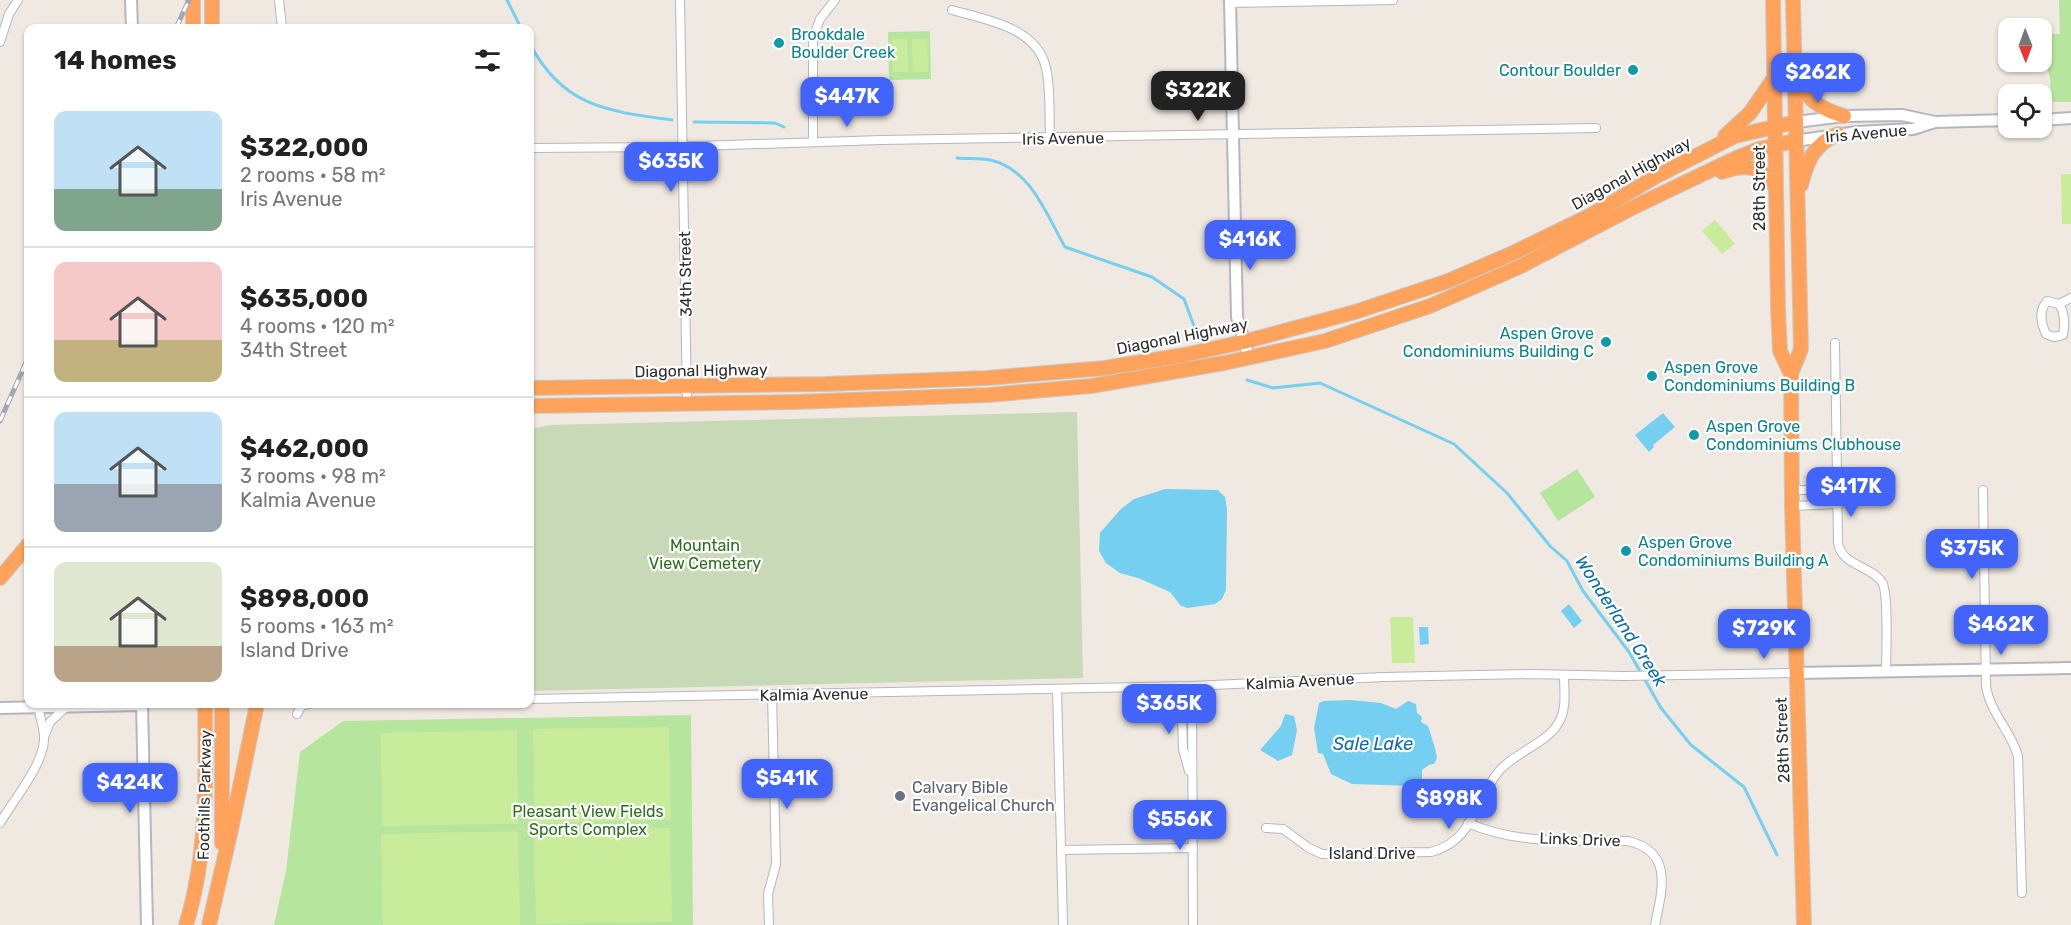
<!DOCTYPE html>
<meta charset="utf-8">
<style>
body{margin:0;font-family:Rubik,sans-serif;background:#f2f2f2;color:#222;height:100vh;display:flex;flex-direction:column;font-size:22px;white-space:nowrap}
*{box-sizing:border-box;margin:0}
p{font-size:20px;color:#767676}
.icon{flex:none;width:33px;height:33px;fill:none;stroke:currentColor;stroke-width:2;stroke-linecap:round;stroke-linejoin:round}
.map{position:relative;flex:1;overflow:hidden}
.panel{position:absolute;left:24px;top:24px;width:510px;height:684px;display:flex;flex-direction:column;background:#fff;border-radius:12px;box-shadow:0 2px 4px #0004}
.panel>*{flex:none}
.needle{width:39px;rotate:179deg}
.controls{position:absolute;left:1998px;top:18px;display:grid;gap:12px}
.controls a{display:grid;place-items:center;width:54px;height:54px;border-radius:12px;background:#fff;box-shadow:0 2px 4px #0004;font-size:30px}
.price{position:absolute;translate:-50% -51px;padding:0 14px;border-radius:12px;background:#4264fb;color:#fff;font-size:20px;line-height:39px;filter:drop-shadow(0 2px 3px #0008)}
.price::after{content:'';position:absolute;left:50%;top:36px;width:18px;height:14px;margin-left:-9px;background:inherit;clip-path:polygon(0 0,100% 0,50% 100%)}
.price.active{background:#222;color:#fff}
ul{padding:0;list-style:none}
li{display:flex;align-items:center;gap:18px;height:150px;padding:0 30px}
li+li{border-top:2px solid #e0e0e0}
li span{display:grid;place-items:center;flex:none;width:168px;height:120px;border-radius:12px;color:#555}
li>.icon{margin-inline-start:auto}
span .icon{width:72px;height:72px;fill:#fffc;stroke-width:1}
li b{font-size:26px}
h2{display:flex;justify-content:space-between;align-items:center;height:72px;padding:0 30px;font-size:26px}
.map>svg:first-child{display:block}
.green{fill:#b6e59e}
.cemetery{fill:#c8d9b8}
.pitch{fill:#c9ec9a}
.water{fill:#75cff0}
.lines{fill:none;stroke-linecap:round;stroke-linejoin:round}
.stream{stroke:#75cff0;stroke-width:3}
.street-casing{stroke:#b4b7c1;stroke-width:10}
.secondary-casing{stroke:#b4b7c1;stroke-width:14}
.highway-casing{stroke:#c9c9c9;stroke-width:16}
.street{stroke:#fff;stroke-width:8}
.secondary{stroke:#fff;stroke-width:10}
.highway{stroke:#ffa35c;stroke-width:14}
.rail-casing{stroke:#a3a6b8;stroke-width:5}
.rail{stroke:#fff;stroke-width:3;stroke-dasharray:9;stroke-linecap:butt}
.culture-dot{fill:#0f9aa8;stroke:#fff;stroke-width:2}
.worship-dot{fill:#6b7280;stroke:#fff;stroke-width:2}
.labels{text-anchor:middle;stroke-width:4.5;stroke-linejoin:round;paint-order:stroke}
.culture-label{font-size:16px;fill:#0d838f;stroke:#fff;text-anchor:start}
.street-label{font-size:16px;fill:#2e2e2e;stroke:#fff}
.park-label{font-size:16px;fill:#2c6e1b;stroke:#fff}
.worship-label{font-size:16px;fill:#5b616d;stroke:#fff;text-anchor:start}
.water-label{font-size:18px;font-style:italic;fill:#0d6fa3;stroke:#fff}
</style>
<div class="map">
<svg width="2071" height="925" viewBox="0 0 2071 925">
<rect width="100%" height="100%" fill="#efe9e1"/>
<g class="green">
<polygon points="2059,0 2071,0 2071,102 2054,102 2051,99 2050,77 2045,62 2049,34 2060,34"/>
<polygon points="930,31 931,79 889,80 888,32"/>
<polygon points="1577,469 1595,497 1558,521 1540,493"/>
<polygon points="691,715 693,925 274,925 286,871 300,752 343,721"/>
</g>
<polygon class="cemetery" points="1077,412 1083,678 530,691 530,429 550,425"/>
<g class="pitch">
<polygon points="892,39 907,39 908,72 893,72"/>
<polygon points="912,39 927,39 928,72 913,72"/>
<polygon points="2061,174 2071,174 2071,224 2062,224"/>
<polygon points="1715,220 1735,244 1722,254 1702,231"/>
<polygon points="1390,617 1413,617 1415,663 1392,663"/>
<polygon points="669,727 671,820 535,823 533,729"/>
<polygon points="517,730 518,824 382,826 381,733"/>
<polygon points="670,828 672,922 536,924 534,831"/>
<polygon points="518,831 520,925 383,925 381,834"/>
</g>
<g class="water">
<polygon points="1663,413 1675,427 1653,445 1654,447 1649,452 1635,435"/>
<polygon points="1165,489 1218,490 1225,497 1227,509 1226,590 1222,599 1215,604 1187,608 1180,605 1170,592 1138,578 1120,573 1106,563 1099,551 1100,533 1121,509 1134,499"/>
<polygon points="1569,604 1582,621 1574,628 1561,611"/>
<polygon points="1428,627 1429,644 1420,645 1419,627"/>
<polygon points="1350,700 1381,703 1396,709 1408,701 1416,704 1417,713 1422,717 1421,722 1428,726 1435,748 1437,758 1434,764 1429,765 1422,770 1422,782 1415,786 1352,784 1331,774 1323,754 1318,753 1314,728 1319,703 1324,701"/>
<polygon points="1285,714 1294,716 1297,730 1292,755 1278,761 1260,750 1281,726"/>
</g>
<g class="lines">
<g class="stream">
<polyline points="507,0 521,28"/>
<path d="M 530,44 C 563,107 607,111 672,120"/>
<polyline points="694,122 775,123 784,127"/>
<path d="M 957,158 C 968,159 980,158 990,160 C 1031,169 1046,214 1065,247 L 1152,277 L 1184,299 L 1197,334"/>
<polyline points="1247,380 1273,388 1320,383 1454,444 1507,493 1550,546 1567,561 1583,591 1629,652 1661,708 1691,745 1744,787 1777,855"/>
</g>
<defs>
<g id="street">
<polyline points="279,0 282,28"/>
<polyline points="680,0 687,404"/>
<polyline points="1230,3 1393,0"/>
<path d="M 952,10 C 986,20 1037,27 1046,68 C 1051,90 1049,115 1050,138"/>
<polyline points="0,42 9,14 18,0"/>
<polyline points="813,142 813,38 820,19 835,0"/>
<polyline points="530,148 669,147 881,140 1596,128"/>
<path d="M 2059,304 C 2065,313 2065,324 2063,335 L 2054,337 L 2046,334 C 2041,323 2038,311 2047,301 L 2059,304 L 2071,298"/>
<path d="M 1835,343 L 1838,543 C 1842,566 1870,565 1882,582 C 1889,593 1886,655 1886,672"/>
<polyline points="1792,490 1821,490 1838,493"/>
<path d="M 1983,490 L 1986,686 C 1990,713 2011,731 2018,756 L 2022,893"/>
<polyline points="1792,506 1838,504"/>
<polyline points="1181,686 1183,749 1189,771"/>
<polyline points="1192,686 1193,925"/>
<polyline points="1057,689 1063,925"/>
<polyline points="530,699 1192,686 1384,677 1531,674 1624,676 1797,673"/>
<polyline points="297,714 302,705 309,704"/>
<polyline points="44,737 50,722 66,707"/>
<path d="M 0,823 C 13,801 43,765 44,740 C 45,729 39,718 39,707"/>
<path d="M 1468,823 C 1517,845 1575,840 1628,841 C 1674,852 1662,890 1655,925"/>
<path d="M 1266,828 L 1283,829 L 1309,848 L 1322,854 L 1431,852 C 1474,841 1474,801 1499,771 C 1515,752 1548,743 1559,722 C 1567,708 1564,691 1564,676"/>
<polyline points="1061,850 1193,848"/>
<polyline points="769,925 768,894 776,864 772,695"/>
</g>
<g id="secondary">
<polyline points="131,0 132,28"/>
<polyline points="1230,0 1237,317 1249,358"/>
<polyline points="2042,120 2071,118"/>
<polyline points="1796,122 1844,116 1902,115 1935,122 2008,120"/>
<polyline points="1795,141 1857,132 1913,129 1935,122"/>
<polyline points="1797,673 2071,668"/>
<polyline points="142,704 147,925"/>
<polyline points="0,708 142,705"/>
</g>
<g id="highway">
<polyline points="193,0 193,28"/>
<polyline points="212,0 212,28"/>
<polyline points="1773,0 1778,309 1780,351 1791,374"/>
<polyline points="1793,0 1801,349 1791,374 1792,506 1804,925"/>
<path d="M 1797,77 C 1806,100 1821,109 1844,116"/>
<polyline points="1725,136 1750,113 1774,78"/>
<path d="M 1722,172 C 1747,163 1760,166 1775,186"/>
<path d="M 1801,185 C 1807,161 1814,144 1838,134"/>
<polyline points="530,388 826,384 987,378 1105,368 1184,355 1243,342 1355,312 1448,281 1513,253 1591,215 1655,177 1735,136 1796,122"/>
<polyline points="530,406 795,402 988,395 1091,386 1224,363 1325,341 1430,306 1519,267 1634,207 1734,159 1759,149 1795,141"/>
<polyline points="0,578 28,545"/>
<polyline points="222,843 222,704"/>
<path d="M 186,925 C 208,854 206,777 205,704"/>
<polyline points="209,925 231,830 257,704"/>
</g>
</defs>
<use href="#street" class="street-casing"/>
<use href="#secondary" class="secondary-casing"/>
<use href="#highway" class="highway-casing"/>
<use href="#street" class="street"/>
<use href="#secondary" class="secondary"/>
<use href="#highway" class="highway"/>
<defs>
<g id="rail">
<polyline points="176,28 189,0"/>
<polyline points="0,421 28,358"/>
</g>
</defs>
<use href="#rail" class="rail-casing"/>
<use href="#rail" class="rail"/>
</g>
<g class="culture-dot">
<circle cx="779" cy="43" r="6"/>
<circle cx="1633" cy="70" r="6"/>
<circle cx="1606" cy="342" r="6"/>
<circle cx="1652" cy="376" r="6"/>
<circle cx="1694" cy="435" r="6"/>
<circle cx="1626" cy="551" r="6"/>
</g>
<circle class="worship-dot" cx="900" cy="796" r="6"/>
<g class="labels">
<g class="culture-label">
<text x="791" y="40">Brookdale<tspan x="791" dy="18">Boulder Creek</tspan></text>
<text x="1621" y="76" text-anchor="end">Contour Boulder</text>
<text x="1594" y="339" text-anchor="end">Aspen Grove<tspan x="1594" dy="18">Condominiums Building C</tspan></text>
<text x="1664" y="373">Aspen Grove<tspan x="1664" dy="18">Condominiums Building B</tspan></text>
<text x="1706" y="432">Aspen Grove<tspan x="1706" dy="18">Condominiums Clubhouse</tspan></text>
<text x="1638" y="548">Aspen Grove<tspan x="1638" dy="18">Condominiums Building A</tspan></text>
</g>
<g class="street-label">
<text transform="translate(1866 133) rotate(-5)" y="6">Iris Avenue</text>
<text transform="translate(1063 138) rotate(-1)" y="6">Iris Avenue</text>
<text transform="translate(1631 173) rotate(-29)" y="6">Diagonal Highway</text>
<text transform="translate(1759 188) rotate(-90)" y="6">28th Street</text>
<text transform="translate(685 274) rotate(-91)" y="6">34th Street</text>
<text transform="translate(1182 336) rotate(-11)" y="6">Diagonal Highway</text>
<text transform="translate(701 370) rotate(-1)" y="6">Diagonal Highway</text>
<text transform="translate(1300 681) rotate(-3)" y="6">Kalmia Avenue</text>
<text transform="translate(814 694) rotate(-1)" y="6">Kalmia Avenue</text>
<text transform="translate(1782 740) rotate(-92)" y="6">28th Street</text>
<text transform="translate(204 795) rotate(-89)" y="6">Foothills Parkway</text>
<text transform="translate(1580 839) rotate(2)" y="6">Links Drive</text>
<text x="1372" y="859">Island Drive</text>
</g>
<g class="park-label">
<text x="705" y="551">Mountain<tspan x="705" dy="18">View Cemetery</tspan></text>
<text x="588" y="817">Pleasant View Fields<tspan x="588" dy="18">Sports Complex</tspan></text>
</g>
<g class="worship-label">
<text x="912" y="793">Calvary Bible<tspan x="912" dy="18">Evangelical Church</tspan></text>
</g>
<g class="water-label">
<text transform="translate(1621 621) rotate(57)" y="6">Wonderland Creek</text>
<text x="1373" y="750">Sale Lake</text>
</g>
</g>
</svg>
<div class="controls">
<a><svg class="needle" viewBox="-14 -14 28 28"><path d="M0-13l5 13h-10z" fill="#e53935"/><path d="M0 13l5-13h-10z" fill="#767676"/></svg></a>
<a><svg class="icon" aria-label="locate" viewBox="0 0 24 24"><circle cx="12" cy="12" r="6"/><path d="M12 2v4M12 18v4M2 12h4M18 12h4"/></svg></a>
</div>
<b class="price" style="left:1818px;top:104px">$262K</b>
<b class="price active" style="left:1198px;top:122px">$322K</b>
<b class="price" style="left:847px;top:128px">$447K</b>
<b class="price" style="left:671px;top:193px">$635K</b>
<b class="price" style="left:1250px;top:271px">$416K</b>
<b class="price" style="left:1851px;top:518px">$417K</b>
<b class="price" style="left:1972px;top:580px">$375K</b>
<b class="price" style="left:2001px;top:656px">$462K</b>
<b class="price" style="left:1764px;top:660px">$729K</b>
<b class="price" style="left:1169px;top:735px">$365K</b>
<b class="price" style="left:787px;top:810px">$541K</b>
<b class="price" style="left:130px;top:814px">$424K</b>
<b class="price" style="left:1449px;top:830px">$898K</b>
<b class="price" style="left:1180px;top:851px">$556K</b>
<section class="panel">
<h2>14 homes<svg class="icon" aria-label="filters" viewBox="0 0 24 24"><path d="M4 7h16M4 17h16"/><circle cx="9" cy="7" r="2"/><circle cx="15" cy="17" r="2"/></svg></h2>
<ul>
<li><span style="background:linear-gradient(#bfe0f5 65%,#7fa58c 0)"><svg class="icon" aria-label="home" viewBox="0 0 24 24"><path d="M3 11l9-7 9 7M6 9v11h12V9"/></svg></span><div><b>$322,000</b><p>2 rooms · 58 m²</p><p>Iris Avenue</p></div></li>
<li><span style="background:linear-gradient(#f6c9c9 65%,#c2b280 0)"><svg class="icon" aria-label="home" viewBox="0 0 24 24"><path d="M3 11l9-7 9 7M6 9v11h12V9"/></svg></span><div><b>$635,000</b><p>4 rooms · 120 m²</p><p>34th Street</p></div></li>
<li><span style="background:linear-gradient(#bfe0f5 60%,#9aa5b1 0)"><svg class="icon" aria-label="home" viewBox="0 0 24 24"><path d="M3 11l9-7 9 7M6 9v11h12V9"/></svg></span><div><b>$462,000</b><p>3 rooms · 98 m²</p><p>Kalmia Avenue</p></div></li>
<li><span style="background:linear-gradient(#dfe7d0 70%,#b9a48a 0)"><svg class="icon" aria-label="home" viewBox="0 0 24 24"><path d="M3 11l9-7 9 7M6 9v11h12V9"/></svg></span><div><b>$898,000</b><p>5 rooms · 163 m²</p><p>Island Drive</p></div></li>
</ul>
</section>
</div>
